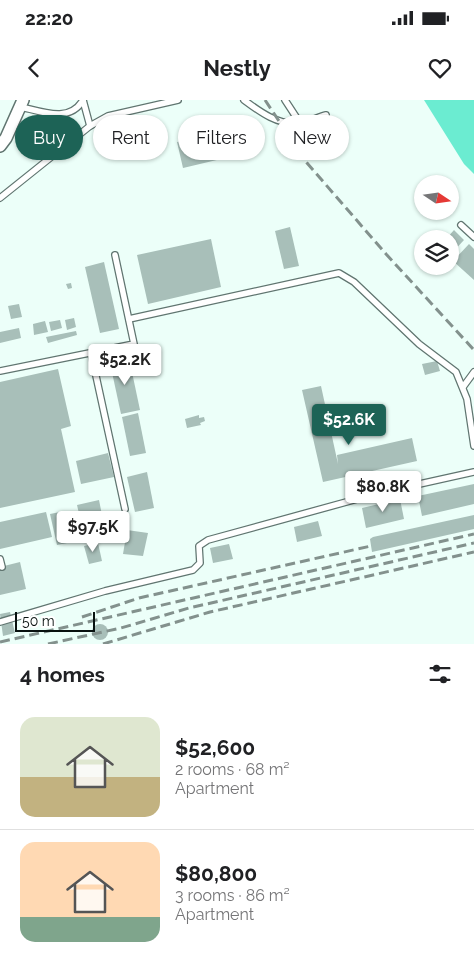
<!DOCTYPE html>
<meta charset="utf-8">
<style>
body{margin:0;font-family:Raleway,sans-serif;background:#f6f6f6;color:#202124;height:100vh;display:flex;flex-direction:column;font-size:19px;white-space:nowrap}
*{box-sizing:border-box;margin:0}
p{font-size:16px;color:#757577}
.icon{flex:none;width:28px;height:28px;fill:none;stroke:currentColor;stroke-width:2;stroke-linecap:round;stroke-linejoin:round}
.map{position:relative;height:544px;overflow:hidden}
.sheet{display:flex;flex-direction:column;background:#fff;flex:1}
.sheet>*{flex:none}
.top-card{position:absolute;left:15px;top:15px;width:445px;height:45px;display:flex;gap:10px}
.needle{width:32px;rotate:103deg}
.buttons{position:absolute;left:414px;top:75px;display:grid;gap:10px}
.buttons a{display:grid;place-items:center;width:45px;height:45px;border-radius:50%;background:#fff;box-shadow:0 1px 4px #0004;font-size:25px}
.scale{position:absolute;left:15px;bottom:12px;width:80px;box-sizing:border-box;padding-left:5px;border:2px solid #08110f;border-top:0;font-size:14px;line-height:18px;white-space:nowrap;color:#08110f;-webkit-text-stroke:4px #fff;paint-order:stroke}
.price{position:absolute;translate:-50% -42px;padding:0 11px;border-radius:5px;background:#fff;color:#222;font-size:16px;line-height:32px;filter:drop-shadow(0 1px 2px #0008)}
.price::after{content:'';position:absolute;left:50%;top:30px;width:15px;height:11px;margin-left:-8px;background:inherit;clip-path:polygon(0 0,100% 0,50% 100%)}
.price.active{background:#1d6356;color:#fff}
ul{padding:0;list-style:none}
li{display:flex;align-items:center;gap:15px;height:125px;padding:0 20px}
li+li{border-top:1px solid #e0e0e0}
li span{display:grid;place-items:center;flex:none;width:140px;height:100px;border-radius:15px;color:#555}
li>.icon{margin-inline-start:auto}
span .icon{width:60px;height:60px;fill:#fffc;stroke-width:1}
li b{font-size:21px}
h2{display:flex;justify-content:space-between;align-items:center;height:60px;padding:0 20px;font-size:21px}
.pill{padding:0 18px;border-radius:22px;background:#fff;box-shadow:0 1px 4px #0004;font-size:18px;line-height:45px}
.pill.active{background:#1d6356;color:#fff}
.status{display:flex;justify-content:space-between;align-items:center;height:35px;padding:0 25px;background:#fff;direction:ltr}
.status svg{height:14px;fill:currentColor}
header{display:flex;justify-content:space-between;align-items:center;height:65px;padding:0 20px;background:#fff;font-size:22px;font-weight:700}
.map>svg:first-child{display:block}
.green{fill:#6becd1}
.building{fill:#a8bfb9}
.lines{fill:none;stroke-linecap:round;stroke-linejoin:round}
.service-casing{stroke:#607570;stroke-width:8}
.minor-casing{stroke:#607570;stroke-width:14}
.service{stroke:#fff;stroke-width:5.5}
.minor{stroke:#fff;stroke-width:11}
.rail{stroke:#83918d;stroke-width:3;stroke-dasharray:10 5;stroke-linecap:butt}
</style>
<div class="status"><b>22:20</b><svg viewBox="0 0 49 12"><path d="M0 12V9h3v3zM5 12V6h3v6zM10 12V3h3v9zM15 12V0h3v12zM26 1h20v11H26zM47 4h2v5h-2z"/></svg></div>
<header><svg class="icon" aria-label="back" viewBox="0 0 24 24"><path d="M15 5l-7 7 7 7"/></svg>Nestly<svg class="icon" aria-label="heart" viewBox="0 0 24 24"><path d="M12 20l-8-8c-3-5 5-10 8-4 3-6 11-1 8 4z"/></svg></header>
<div class="map">
<svg width="474" height="544" viewBox="0 0 474 544">
<rect width="100%" height="100%" fill="#ecfff9"/>
<polygon class="green" points="424,0 474,0 474,74 464,64"/>
<g class="building">
<polygon points="215,33 221,59 183,68 177,42"/>
<polygon points="290,127 299,166 284,169 275,131"/>
<polygon points="454,130 464,140 450,155 450,139 446,139"/>
<polygon points="211,139 221,187 148,204 137,155"/>
<polygon points="469,144 474,149 474,180 453,161"/>
<polygon points="104,162 119,229 100,233 85,167"/>
<polygon points="71,183 72,188 68,189 66,184"/>
<polygon points="19,204 22,217 11,219 8,206"/>
<polygon points="74,218 76,227 67,230 65,220"/>
<polygon points="60,220 62,228 51,231 49,222"/>
<polygon points="45,221 48,232 34,235 33,224"/>
<polygon points="19,228 21,238 0,243 0,232"/>
<polygon points="76,231 77,235 48,243 46,237"/>
<polygon points="144,255 146,268 134,270 131,258"/>
<polygon points="129,258 140,310 121,314 110,263"/>
<polygon points="437,261 440,271 425,275 422,264"/>
<polygon points="58,269 71,326 61,329 75,392 0,408 0,282"/>
<polygon points="321,286 338,364 337,355 412,338 417,361 323,382 302,290"/>
<polygon points="138,313 146,353 130,356 122,317"/>
<polygon points="199,315 199,318 204,317 205,321 200,323 201,325 187,328 185,319"/>
<polygon points="108,353 114,377 81,384 76,361"/>
<polygon points="147,372 154,408 135,412 127,377"/>
<polygon points="474,384 474,404 422,416 418,396"/>
<polygon points="400,399 404,419 366,428 362,408"/>
<polygon points="99,400 102,415 96,416 99,427 83,431 77,405"/>
<polygon points="65,411 72,442 57,445 50,414"/>
<polygon points="46,412 52,437 0,449 0,422"/>
<polygon points="474,415 474,429 372,452 370,439 373,437"/>
<circle cx="110" cy="424" r="8"/>
<polygon points="318,421 322,436 297,442 294,427"/>
<polygon points="127,430 148,433 143,456 123,454"/>
<polygon points="98,443 102,461 89,464 84,446"/>
<polygon points="229,444 233,459 213,463 210,448"/>
<polygon points="20,462 26,489 0,495 0,467"/>
<polygon points="10,512 15,533 3,536 0,514"/>
<circle cx="100" cy="532" r="8"/>
</g>
<g class="lines">
<defs>
<g id="service">
<polyline points="83,0 90,26"/>
<path d="M 244,0 C 260,12 279,26 300,23 C 309,22 318,17 326,15"/>
<polyline points="285,0 300,23"/>
<path d="M 21,7 C 43,12 70,23 83,0"/>
<polyline points="0,98 90,26 108,16 178,0"/>
<polyline points="461,125 474,137"/>
<polyline points="129,219 339,173 354,182 419,244 456,272 467,299 474,346"/>
<polyline points="91,253 125,409"/>
<polyline points="0,271 134,244 115,155"/>
<polyline points="463,287 474,272"/>
<polyline points="0,459 2,467"/>
<polyline points="0,522 105,491 193,470 200,463 199,446 208,440 379,393 474,372"/>
</g>
<polyline id="minor" points="0,46 6,38 23,0"/>
</defs>
<use href="#service" class="service-casing"/>
<use href="#minor" class="minor-casing"/>
<use href="#service" class="service"/>
<use href="#minor" class="minor"/>
<g class="rail">
<polyline points="265,0 307,63 386,154 474,250"/>
<polyline points="82,517 139,498 371,446"/>
<polyline points="0,542 474,434"/>
<polyline points="48,544 121,528 189,508 474,443"/>
<polyline points="103,544 210,512 474,452"/>
</g>
</g>
</svg>
<div class="buttons">
<a><svg class="needle" viewBox="-14 -14 28 28"><path d="M0-13l5 13h-10z" fill="#e53935"/><path d="M0 13l5-13h-10z" fill="#757577"/></svg></a>
<a><svg class="icon" aria-label="layers" viewBox="0 0 24 24"><path d="M12 4l9 5-9 5-9-5zM3 14l9 5 9-5"/></svg></a>
</div>
<div class="scale">50 m</div>
<b class="price" style="left:125px;top:286px">$52.2K</b>
<b class="price active" style="left:349px;top:346px">$52.6K</b>
<b class="price" style="left:383px;top:413px">$80.8K</b>
<b class="price" style="left:93px;top:453px">$97.5K</b>
<div class="top-card">
<a class="pill active">Buy</a>
<a class="pill">Rent</a>
<a class="pill">Filters</a>
<a class="pill">New</a>
</div>
</div>
<section class="sheet">
<h2>4 homes<svg class="icon" aria-label="filters" viewBox="0 0 24 24"><path d="M4 7h16M4 17h16"/><circle cx="9" cy="7" r="2"/><circle cx="15" cy="17" r="2"/></svg></h2>
<ul>
<li><span style="background:linear-gradient(#dfe7d0 60%,#c2b280 0)"><svg class="icon" aria-label="home" viewBox="0 0 24 24"><path d="M3 11l9-7 9 7M6 9v11h12V9"/></svg></span><div><b>$52,600</b><p>2 rooms · 68 m²</p><p>Apartment</p></div></li>
<li><span style="background:linear-gradient(#ffd9b3 75%,#7fa58c 0)"><svg class="icon" aria-label="home" viewBox="0 0 24 24"><path d="M3 11l9-7 9 7M6 9v11h12V9"/></svg></span><div><b>$80,800</b><p>3 rooms · 86 m²</p><p>Apartment</p></div></li>
</ul>
</section>
